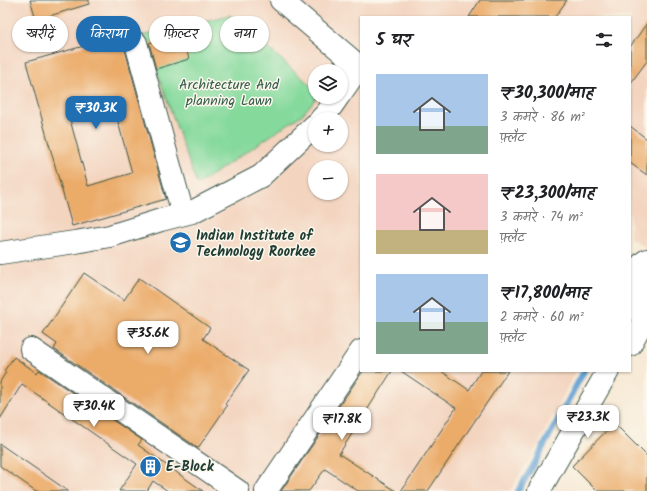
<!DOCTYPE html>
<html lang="hi">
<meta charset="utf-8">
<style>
body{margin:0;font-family:Kalam,"Playpen Sans Deva",sans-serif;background:#f2f2f2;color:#202124;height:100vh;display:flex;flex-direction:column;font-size:15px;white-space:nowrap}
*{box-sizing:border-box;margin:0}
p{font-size:13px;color:#757577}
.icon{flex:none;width:22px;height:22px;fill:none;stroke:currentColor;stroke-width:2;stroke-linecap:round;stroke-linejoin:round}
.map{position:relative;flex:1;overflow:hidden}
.sheet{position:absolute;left:360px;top:16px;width:271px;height:356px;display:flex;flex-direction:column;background:#fff;border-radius:0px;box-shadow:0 1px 3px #0004}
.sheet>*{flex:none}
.hud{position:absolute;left:12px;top:16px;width:288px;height:36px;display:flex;gap:8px}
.buttons{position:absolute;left:308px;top:64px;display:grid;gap:8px}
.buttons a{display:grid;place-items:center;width:40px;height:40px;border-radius:50%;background:#fff;box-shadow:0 1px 3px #0004;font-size:20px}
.price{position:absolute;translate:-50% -34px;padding:0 9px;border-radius:8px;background:#fff;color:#222;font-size:13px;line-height:26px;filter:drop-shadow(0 1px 2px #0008)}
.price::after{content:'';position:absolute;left:50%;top:24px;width:12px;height:9px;margin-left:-6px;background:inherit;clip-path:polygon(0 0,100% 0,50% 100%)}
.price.active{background:#1f6fb2;color:#fff}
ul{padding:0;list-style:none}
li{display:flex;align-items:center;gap:12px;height:100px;padding:0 16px}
li span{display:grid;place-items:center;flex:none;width:112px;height:80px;border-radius:0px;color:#555}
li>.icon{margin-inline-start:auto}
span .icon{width:48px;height:48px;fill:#fffc;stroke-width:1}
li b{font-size:17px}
h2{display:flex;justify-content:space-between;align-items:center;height:48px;padding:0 16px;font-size:17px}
.tag{padding:0 14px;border-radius:18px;background:#fff;box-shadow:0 1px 3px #0004;font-size:14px;line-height:36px}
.tag.active{background:#1f6fb2;color:#fff}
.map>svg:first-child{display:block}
.built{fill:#f3d4bf;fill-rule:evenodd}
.green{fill:#84d99b;stroke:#528b68}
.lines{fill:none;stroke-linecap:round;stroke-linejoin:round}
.stream{stroke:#61a0d3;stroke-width:6}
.building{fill:#ebac6b;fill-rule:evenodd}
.minor-casing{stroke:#3f574c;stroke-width:24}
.minor{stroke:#fff;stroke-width:22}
.labels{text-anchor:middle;stroke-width:3;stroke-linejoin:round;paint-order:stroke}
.park-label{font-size:14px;fill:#335c49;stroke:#fbf7ec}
.poi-label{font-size:14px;font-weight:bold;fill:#1f3d34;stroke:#fbf7ec;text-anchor:start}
</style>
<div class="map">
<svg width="647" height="491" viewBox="0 0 647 491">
<rect width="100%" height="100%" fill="#fbf7ec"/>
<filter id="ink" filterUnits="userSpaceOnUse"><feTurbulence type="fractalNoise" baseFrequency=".025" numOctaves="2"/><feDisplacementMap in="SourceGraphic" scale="8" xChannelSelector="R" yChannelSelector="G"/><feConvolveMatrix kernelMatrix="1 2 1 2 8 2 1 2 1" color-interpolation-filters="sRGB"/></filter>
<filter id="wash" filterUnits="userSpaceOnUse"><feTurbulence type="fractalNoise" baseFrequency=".012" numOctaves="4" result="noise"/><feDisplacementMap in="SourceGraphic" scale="16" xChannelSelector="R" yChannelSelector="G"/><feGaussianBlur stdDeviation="0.9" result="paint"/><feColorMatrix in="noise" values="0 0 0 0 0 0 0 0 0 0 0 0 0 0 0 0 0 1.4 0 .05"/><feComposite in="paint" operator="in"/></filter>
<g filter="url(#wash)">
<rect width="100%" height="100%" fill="#f7ead6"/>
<path class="built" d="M 0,0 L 647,0 L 647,248 L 630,238 L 630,17 L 361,17 L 361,371 L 576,371 L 538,445 L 510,491 L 0,491 ZM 315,71 L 341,71 L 341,97 L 315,97 ZM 315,119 L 341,119 L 341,145 L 315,145 ZM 315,167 L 341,167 L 341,193 L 315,193 Z"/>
<polygon class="green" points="230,15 315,89 315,97 317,97 303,114 197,185 144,35"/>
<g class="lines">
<polyline class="stream" points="518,491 533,466 584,371"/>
</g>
<g id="blocks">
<g class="building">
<polygon points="30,0 89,0 89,4 36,20"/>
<polygon points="480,0 567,0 555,17 469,17"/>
<polygon points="647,23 647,61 630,84 630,47"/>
<polygon points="182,33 189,59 156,69 149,43"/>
<path d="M 124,35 L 125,38 L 124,46 L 166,199 L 72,226 L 26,62 ZM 112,100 L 132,173 L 88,186 L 68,112 Z"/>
<polygon points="630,126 647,139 647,175 630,163"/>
<polygon points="84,273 124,300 139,278 210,328 203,339 249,370 225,404 227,406 198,448 54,349 57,344 43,334"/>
<polygon points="14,357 37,373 39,370 142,440 138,445 203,491 168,491 153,481 147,491 119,491 137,464 22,384 0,419 0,382 6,372 4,371"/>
<polygon points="363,371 392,371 339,454 396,491 358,491 325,469 309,491 281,491"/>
<polygon points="401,371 441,371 469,390 481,371 508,371 428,491 401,491 456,408"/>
<polygon points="614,423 647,456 647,491 597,491 572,466"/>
<polygon points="0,444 68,491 36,491 0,466"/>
</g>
</g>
</g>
<g filter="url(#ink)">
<use href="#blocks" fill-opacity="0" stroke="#3f574c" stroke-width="1"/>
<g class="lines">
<defs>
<g id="minor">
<polyline points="281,0 361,68"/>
<polyline points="136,43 183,214"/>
<polyline points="341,93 359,67"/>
<polyline points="321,119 326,114 338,97"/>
<polyline points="0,253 75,242 110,236 161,220 192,212 261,176 315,125"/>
<path d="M 647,260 C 633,268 632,289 647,297"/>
<polyline points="630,309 639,290"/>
<polyline points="630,345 647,314"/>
<polyline points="31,349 238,491"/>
<polyline points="266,491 361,351"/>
<polyline points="539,491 608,371"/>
</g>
</defs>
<use href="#minor" class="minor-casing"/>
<use href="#minor" class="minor"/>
</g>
</g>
<defs>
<symbol id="university-disc" viewBox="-11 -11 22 22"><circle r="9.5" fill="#1f6fb2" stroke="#fbf7ec"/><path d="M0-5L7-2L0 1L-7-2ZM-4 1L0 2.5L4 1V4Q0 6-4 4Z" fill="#fff"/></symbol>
<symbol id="building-disc" viewBox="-11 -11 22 22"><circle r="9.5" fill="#1f6fb2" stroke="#fbf7ec"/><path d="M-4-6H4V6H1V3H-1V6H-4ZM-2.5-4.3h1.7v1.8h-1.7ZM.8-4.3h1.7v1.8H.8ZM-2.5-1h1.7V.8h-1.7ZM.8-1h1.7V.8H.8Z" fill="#fff"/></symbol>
</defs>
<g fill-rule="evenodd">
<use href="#university-disc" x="168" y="230" width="25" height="25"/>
<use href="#building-disc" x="138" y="454" width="25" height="25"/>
</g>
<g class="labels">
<g class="park-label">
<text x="229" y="89">Architecture And<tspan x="229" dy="16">planning Lawn</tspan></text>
</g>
<g class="poi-label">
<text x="196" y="240">Indian Institute of<tspan x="196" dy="16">Technology Roorkee</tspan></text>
<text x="166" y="471">E-Block</text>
</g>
</g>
</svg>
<div class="buttons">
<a><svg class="icon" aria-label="layers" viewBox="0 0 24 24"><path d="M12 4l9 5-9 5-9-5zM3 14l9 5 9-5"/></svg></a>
<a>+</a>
<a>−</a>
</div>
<b class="price active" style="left:96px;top:130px">₹30.3K</b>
<b class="price" style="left:148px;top:355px">₹35.6K</b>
<b class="price" style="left:94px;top:428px">₹30.4K</b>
<b class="price" style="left:588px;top:439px">₹23.3K</b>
<b class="price" style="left:342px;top:441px">₹17.8K</b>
<div class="hud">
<a class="tag">खरीदें</a>
<a class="tag active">किराया</a>
<a class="tag">फ़िल्टर</a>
<a class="tag">नया</a>
</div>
<section class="sheet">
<h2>5 घर<svg class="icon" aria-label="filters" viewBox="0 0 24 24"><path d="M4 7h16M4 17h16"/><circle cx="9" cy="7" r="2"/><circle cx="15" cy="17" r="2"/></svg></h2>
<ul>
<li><span style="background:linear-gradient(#a9c7e8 65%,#7fa58c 0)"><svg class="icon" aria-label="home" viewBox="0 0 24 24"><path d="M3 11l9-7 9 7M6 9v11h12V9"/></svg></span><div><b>₹30,300/माह</b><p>3 कमरे · 86 m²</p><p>फ़्लैट</p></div></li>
<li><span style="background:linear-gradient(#f6c9c9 70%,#c2b280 0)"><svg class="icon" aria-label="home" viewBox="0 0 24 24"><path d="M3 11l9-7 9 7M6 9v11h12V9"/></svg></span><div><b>₹23,300/माह</b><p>3 कमरे · 74 m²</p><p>फ़्लैट</p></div></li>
<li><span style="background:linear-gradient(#a9c7e8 60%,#7fa58c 0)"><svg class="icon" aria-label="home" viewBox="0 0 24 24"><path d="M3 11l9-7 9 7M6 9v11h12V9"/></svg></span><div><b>₹17,800/माह</b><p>2 कमरे · 60 m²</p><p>फ़्लैट</p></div></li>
</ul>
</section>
</div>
